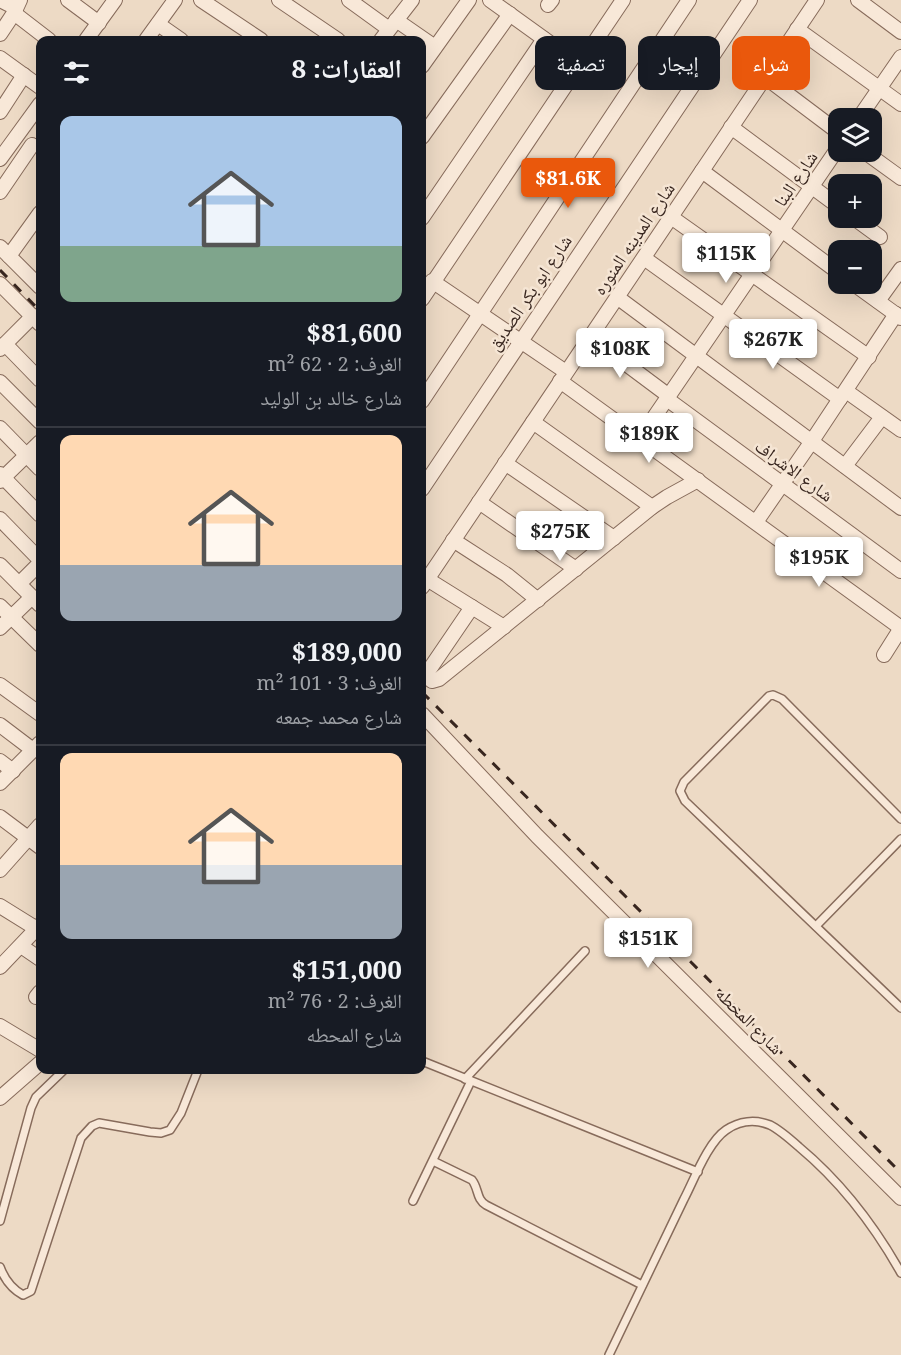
<!DOCTYPE html>
<html lang="ar">
<meta charset="utf-8">
<style>
body{margin:0;font-family:"Noto Serif","Noto Naskh Arabic",serif;background:#242831;color:#f1f3f6;direction:rtl;height:100vh;display:flex;flex-direction:column;font-size:22px;white-space:nowrap}
*{box-sizing:border-box;margin:0}
p{font-size:20px;color:#9ea1a6}
.icon{flex:none;width:33px;height:33px;fill:none;stroke:currentColor;stroke-width:2;stroke-linecap:round;stroke-linejoin:round}
.map{position:relative;flex:1;overflow:hidden;direction:ltr}
.panel{position:absolute;left:36px;top:36px;width:390px;height:1038px;display:flex;flex-direction:column;background:#171b24;border-radius:12px;box-shadow:0 6px 24px #0002;direction:rtl}
.panel>*{flex:none}
.top-card{position:absolute;left:444px;top:36px;width:366px;height:54px;direction:rtl;display:flex;gap:12px}
.buttons{position:absolute;left:828px;top:108px;display:grid;gap:12px}
.buttons a{display:grid;place-items:center;width:54px;height:54px;border-radius:12px;background:#171b24;box-shadow:0 6px 24px #0002;font-size:30px}
.price{position:absolute;translate:-50% -51px;padding:0 14px;border-radius:6px;background:#fff;color:#222;font-size:20px;line-height:39px;filter:drop-shadow(0 2px 3px #0008)}
.price::after{content:'';position:absolute;left:50%;top:36px;width:18px;height:14px;margin-left:-9px;background:inherit;clip-path:polygon(0 0,100% 0,50% 100%)}
.price.selected{background:#ea580c;color:#fff}
ul{padding:0;list-style:none}
li{display:grid;align-content:center;gap:12px;height:318px;padding:0 24px}
li+li{border-top:2px solid #363941}
li span{display:grid;place-items:center;height:186px;border-radius:12px;color:#555}
li>.icon{margin-inline-start:auto}
span .icon{width:108px;height:108px;fill:#fffc;stroke-width:1}
li b{font-size:26px}
h2{display:flex;justify-content:space-between;align-items:center;height:72px;padding:0 24px;font-size:26px}
.chip{padding:0 21px;border-radius:12px;background:#171b24;box-shadow:0 6px 24px #0002;font-size:21px;line-height:54px}
.chip.selected{background:#ea580c;color:#fff}
.map>svg:first-child{display:block}
.lines{fill:none;stroke-linecap:round;stroke-linejoin:round}
.service-casing{stroke:#876b5b;stroke-width:10}
.minor-casing{stroke:#876b5b;stroke-width:16}
.service{stroke:#f8e8d8;stroke-width:7}
.minor{stroke:#f8e8d8;stroke-width:14}
.rail{stroke:#38261f;stroke-width:3;stroke-dasharray:10 10;stroke-linecap:butt}
.labels{text-anchor:middle;stroke-width:5;stroke-linejoin:round;paint-order:stroke}
.street-label{font-size:18px;fill:#38261f;stroke:#f5e5d4}
</style>
<div class="map">
<svg width="901" height="1355" viewBox="0 0 901 1355">
<rect width="100%" height="100%" fill="#eddac5"/>
<g class="lines">
<defs>
<g id="service">
<polyline points="901,819 782,699 773,695 769,696 684,782 680,791 685,801 901,1008"/>
<polyline points="816,926 901,839"/>
<polyline points="422,1061 698,1172"/>
<polyline points="465,1079 585,951"/>
<path d="M 433,1161 L 472,1180 C 479,1189 476,1199 486,1205 L 642,1285"/>
<polyline points="413,1201 471,1081"/>
<polyline points="0,1221 31,1108 36,1097 64,1070"/>
<path d="M 0,1267 C 4,1278 12,1289 23,1295 L 31,1291 L 81,1138 L 92,1126 L 99,1123 L 150,1132 L 161,1133 L 170,1130 L 181,1113 L 198,1070"/>
<path d="M 609,1355 C 634,1303 659,1251 684,1199 C 694,1180 708,1142 726,1130 C 739,1121 755,1119 770,1125 C 780,1130 790,1139 799,1147 C 841,1182 874,1225 901,1273"/>
</g>
<g id="minor">
<polyline points="0,0 16,8"/>
<polyline points="68,0 99,23"/>
<polyline points="201,0 261,40"/>
<polyline points="279,0 338,40"/>
<polyline points="349,0 389,29"/>
<polyline points="490,0 579,64"/>
<polyline points="858,0 901,32"/>
<polyline points="548,5 552,0"/>
<polyline points="14,13 49,40"/>
<polyline points="396,20 435,47"/>
<polyline points="158,24 181,40"/>
<polyline points="797,29 901,104"/>
<polyline points="0,34 14,13 20,0"/>
<polyline points="86,40 115,0"/>
<polyline points="146,40 175,0"/>
<polyline points="381,40 412,0"/>
<polyline points="0,58 40,87"/>
<polyline points="422,66 469,0"/>
<polyline points="765,77 838,132"/>
<polyline points="0,112 24,75"/>
<polyline points="859,118 901,57"/>
<polyline points="731,127 838,206"/>
<polyline points="422,137 510,14"/>
<polyline points="865,152 901,178"/>
<polyline points="0,159 40,104"/>
<polyline points="702,171 838,272"/>
<polyline points="0,192 32,145"/>
<polyline points="671,217 869,357"/>
<polyline points="422,218 544,39"/>
<polyline points="854,218 880,237"/>
<polyline points="0,247 40,287"/>
<polyline points="9,256 40,213"/>
<polyline points="644,258 840,399"/>
<polyline points="432,281 566,372"/>
<polyline points="0,284 40,324"/>
<polyline points="854,284 901,318"/>
<polyline points="617,297 901,508"/>
<polyline points="422,299 623,0"/>
<polyline points="878,301 901,269"/>
<polyline points="590,337 669,396"/>
<polyline points="5,344 40,380"/>
<polyline points="0,349 33,316"/>
<polyline points="560,381 901,628"/>
<polyline points="0,382 40,422"/>
<polyline points="846,391 901,430"/>
<polyline points="667,399 901,571"/>
<polyline points="422,401 689,0"/>
<polyline points="533,422 652,507"/>
<polyline points="0,428 40,469"/>
<polyline points="640,438 838,148"/>
<polyline points="505,463 614,538"/>
<polyline points="845,466 882,417"/>
<polyline points="0,474 40,515"/>
<polyline points="0,481 40,442"/>
<polyline points="422,489 750,0"/>
<polyline points="479,502 576,569"/>
<polyline points="0,519 40,560"/>
<polyline points="756,522 812,441 896,314"/>
<polyline points="453,540 507,575 538,600"/>
<polyline points="0,565 40,605"/>
<polyline points="427,579 504,627"/>
<polyline points="19,584 40,563"/>
<polyline points="422,587 817,0"/>
<polyline points="0,606 40,645"/>
<polyline points="0,628 32,597"/>
<polyline points="884,655 901,628"/>
<polyline points="422,673 432,681 439,679 652,507 667,497 698,480"/>
<polyline points="425,676 472,607"/>
<polyline points="0,685 40,714"/>
<polyline points="422,714 537,836 901,1198"/>
<polyline points="0,725 33,750"/>
<polyline points="0,761 13,771"/>
<polyline points="0,783 40,743"/>
<polyline points="0,817 40,847"/>
<polyline points="0,870 40,825"/>
<polyline points="0,906 37,929"/>
<polyline points="21,946 40,959"/>
<polyline points="0,967 40,925"/>
<polyline points="36,997 40,992"/>
<polyline points="0,1026 40,1050"/>
<polyline points="0,1098 40,1063"/>
</g>
</defs>
<use href="#service" class="service-casing"/>
<use href="#minor" class="minor-casing"/>
<use href="#service" class="service"/>
<use href="#minor" class="minor"/>
<g class="rail">
<polyline points="0,270 40,311"/>
<polyline points="422,692 901,1173"/>
</g>
</g>
<g class="labels">
<g class="street-label">
<text transform="translate(796 179) rotate(-56)" y="6">شارع البنا</text>
<text transform="translate(634 239) rotate(-56)" y="6">شارع المدينه المنوره</text>
<text transform="translate(530 293) rotate(-56)" y="6">شارع ابو بكر الصديق</text>
<text transform="translate(794 471) rotate(36)" y="6">شارع الاشراف</text>
<text transform="translate(749 1021) rotate(45)" y="6">شارع المحطه</text>
</g>
</g>
</svg>
<div class="buttons">
<a><svg class="icon" aria-label="layers" viewBox="0 0 24 24"><path d="M12 4l9 5-9 5-9-5zM3 14l9 5 9-5"/></svg></a>
<a>+</a>
<a>−</a>
</div>
<b class="price selected" style="left:568px;top:209px">$81.6K</b>
<b class="price" style="left:726px;top:284px">$115K</b>
<b class="price" style="left:773px;top:370px">$267K</b>
<b class="price" style="left:620px;top:379px">$108K</b>
<b class="price" style="left:649px;top:464px">$189K</b>
<b class="price" style="left:560px;top:562px">$275K</b>
<b class="price" style="left:819px;top:588px">$195K</b>
<b class="price" style="left:648px;top:969px">$151K</b>
<div class="top-card">
<a class="chip selected">شراء</a>
<a class="chip">إيجار</a>
<a class="chip">تصفية</a>
</div>
<section class="panel">
<h2>العقارات: 8<svg class="icon" aria-label="filters" viewBox="0 0 24 24"><path d="M4 7h16M4 17h16"/><circle cx="9" cy="7" r="2"/><circle cx="15" cy="17" r="2"/></svg></h2>
<ul>
<li><span style="background:linear-gradient(#a9c7e8 70%,#7fa58c 0)"><svg class="icon" aria-label="home" viewBox="0 0 24 24"><path d="M3 11l9-7 9 7M6 9v11h12V9"/></svg></span><div><b>$81,600</b><p>الغرف: 2 · 62 m²</p><p>شارع خالد بن الوليد</p></div></li>
<li><span style="background:linear-gradient(#ffd9b3 70%,#9aa5b1 0)"><svg class="icon" aria-label="home" viewBox="0 0 24 24"><path d="M3 11l9-7 9 7M6 9v11h12V9"/></svg></span><div><b>$189,000</b><p>الغرف: 3 · 101 m²</p><p>شارع محمد جمعه</p></div></li>
<li><span style="background:linear-gradient(#ffd9b3 60%,#9aa5b1 0)"><svg class="icon" aria-label="home" viewBox="0 0 24 24"><path d="M3 11l9-7 9 7M6 9v11h12V9"/></svg></span><div><b>$151,000</b><p>الغرف: 2 · 76 m²</p><p>شارع المحطه</p></div></li>
</ul>
</section>
</div>
